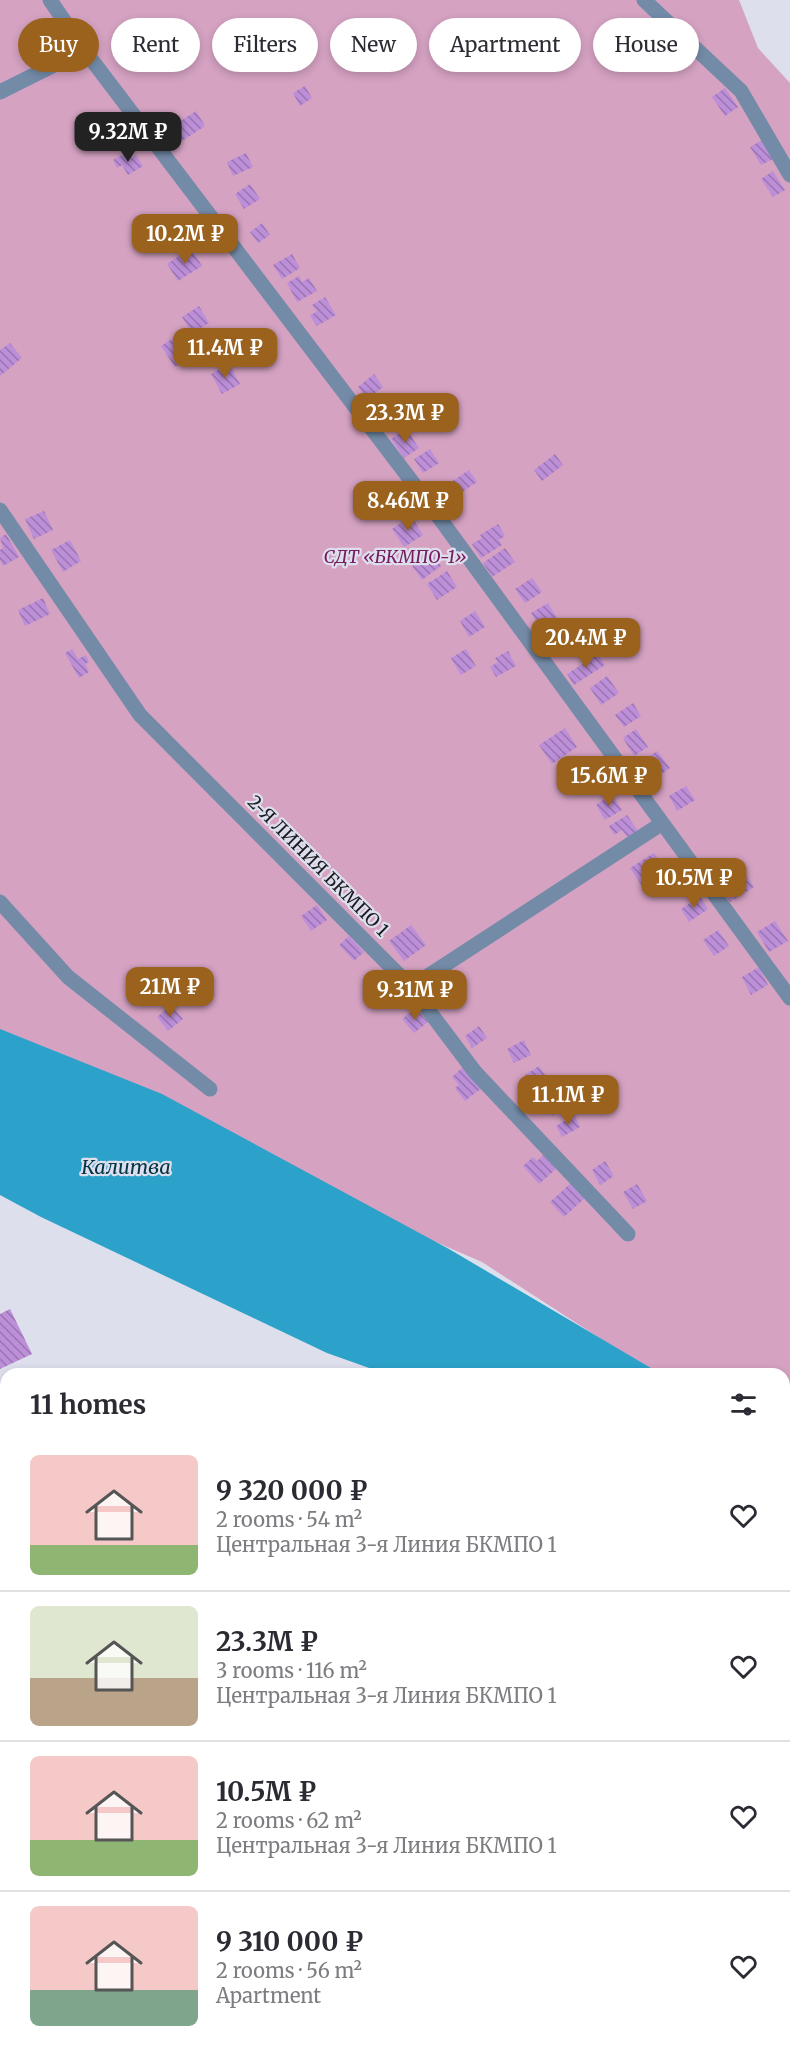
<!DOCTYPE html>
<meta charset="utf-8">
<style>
body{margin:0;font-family:Merriweather,serif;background:#f7f7f7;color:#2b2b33;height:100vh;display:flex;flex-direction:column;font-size:22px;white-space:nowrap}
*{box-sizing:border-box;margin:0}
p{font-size:20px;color:#7c7c81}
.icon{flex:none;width:33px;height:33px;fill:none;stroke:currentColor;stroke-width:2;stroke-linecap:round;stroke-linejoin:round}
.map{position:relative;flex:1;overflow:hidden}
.details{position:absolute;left:0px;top:1368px;width:790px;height:686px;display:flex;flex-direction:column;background:#fff;border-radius:18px 18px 0 0;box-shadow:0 3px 9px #0003}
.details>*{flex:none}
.top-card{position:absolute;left:18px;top:18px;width:754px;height:54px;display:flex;gap:12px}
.price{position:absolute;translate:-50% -51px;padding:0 14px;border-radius:12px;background:#9a621d;color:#fff;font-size:20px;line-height:39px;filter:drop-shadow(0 2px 3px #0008)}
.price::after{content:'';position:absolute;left:50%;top:36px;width:18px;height:14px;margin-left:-9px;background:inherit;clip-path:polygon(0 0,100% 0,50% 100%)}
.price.selected{background:#222;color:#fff}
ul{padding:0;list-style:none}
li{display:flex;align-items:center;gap:18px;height:150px;padding:0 30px}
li+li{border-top:2px solid #e1e1e2}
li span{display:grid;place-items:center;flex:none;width:168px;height:120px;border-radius:9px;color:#555}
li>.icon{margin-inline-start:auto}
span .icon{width:72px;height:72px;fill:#fffc;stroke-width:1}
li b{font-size:26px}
h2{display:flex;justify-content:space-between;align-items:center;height:72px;padding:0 30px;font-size:26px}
.tag{padding:0 21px;border-radius:27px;background:#fff;box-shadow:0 3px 9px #0003;font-size:21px;line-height:54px}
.tag.selected{background:#9a621d;color:#fff}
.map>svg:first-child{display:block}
.built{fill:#d3d4ea}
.green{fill:#d5a2c2}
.park{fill:url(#park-tufts)}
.water{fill:#2ca2ca}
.building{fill:url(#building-back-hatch)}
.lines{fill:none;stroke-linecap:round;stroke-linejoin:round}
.minor{stroke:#748ba8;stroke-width:15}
.labels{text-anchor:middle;stroke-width:4.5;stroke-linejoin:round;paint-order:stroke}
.park-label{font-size:18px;font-style:italic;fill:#761b5f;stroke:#dedfed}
.street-label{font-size:18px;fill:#1a1a1f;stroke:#dedfed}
.water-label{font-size:20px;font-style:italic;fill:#013546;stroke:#dedfed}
</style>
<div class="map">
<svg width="790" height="2053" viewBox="0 0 790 2053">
<defs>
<pattern id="park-tufts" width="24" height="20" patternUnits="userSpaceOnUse" patternTransform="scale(1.5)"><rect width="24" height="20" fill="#d5a2c2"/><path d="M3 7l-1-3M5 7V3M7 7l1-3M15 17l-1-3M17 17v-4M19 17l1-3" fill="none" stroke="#b68ba6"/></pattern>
<pattern id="building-back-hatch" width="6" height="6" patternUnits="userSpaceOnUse" patternTransform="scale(1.5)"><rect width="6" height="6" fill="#bd8fd9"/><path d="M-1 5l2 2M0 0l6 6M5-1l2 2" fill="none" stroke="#9974af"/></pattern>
</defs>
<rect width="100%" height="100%" fill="#dedfed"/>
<g class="built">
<polygon points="6,1442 6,1487 3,1488 0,1481 0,1445"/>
<polygon points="157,2048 354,2048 342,2053 159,2053"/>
</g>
<polygon class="green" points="0,0 739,0 758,48 790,83 790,1455 785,1452 784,1374 655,1374 482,1262 348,1204 0,1031"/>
<polygon class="park" points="785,1750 790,1752 790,2053 659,2053 655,2048 784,2048"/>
<g class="water">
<polygon points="0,1029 162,1094 449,1249 661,1374 386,1374 327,1353 41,1217 0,1195"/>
<polygon points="785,1447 790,1450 790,1593 784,1590"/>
</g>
<g class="building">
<polygon points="279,27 288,45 274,52 265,34"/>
<polygon points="642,34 656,51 644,60 630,43"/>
<polygon points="305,86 312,98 300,106 293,93"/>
<polygon points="725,88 738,107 725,116 712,97"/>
<polygon points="196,111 205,126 182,141 173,126"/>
<polygon points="104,114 109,126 102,129 105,134 88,142 81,125"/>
<polygon points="762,140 773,159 761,165 750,147"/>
<polygon points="126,153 130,159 136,155 143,166 128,175 122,165 117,168 113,160"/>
<polygon points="246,153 253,167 233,176 227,162"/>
<polygon points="773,171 785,190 773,197 761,179"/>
<polygon points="250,184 260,199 244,209 235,194"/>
<polygon points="262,223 270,235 258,243 250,232"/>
<polygon points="191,248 202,266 178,281 167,264"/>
<polygon points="292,254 300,268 282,279 273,265"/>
<polygon points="299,276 302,282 309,278 317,291 297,302 287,283"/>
<polygon points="325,297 336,315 317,326 310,316 317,311 312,305"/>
<polygon points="199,306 209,323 192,333 182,317"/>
<polygon points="178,335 192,356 175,367 161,346"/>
<polygon points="10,343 22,358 0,376 0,350"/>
<polygon points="229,364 240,384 222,394 211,374"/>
<polygon points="374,374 383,387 367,399 358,387"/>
<polygon points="400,401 408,415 389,427 381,413"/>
<polygon points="406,429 419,448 404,458 391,439"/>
<polygon points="430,449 439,463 423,473 414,459"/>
<polygon points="555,454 563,465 542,481 534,470"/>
<polygon points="469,470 477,482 445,504 436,492"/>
<polygon points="390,487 402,503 383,516 372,501"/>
<polygon points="44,511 53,530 34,539 25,519"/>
<polygon points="411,516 423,535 404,547 392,529"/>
<polygon points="498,524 505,536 499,540 502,545 481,558 472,544 482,538 480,535"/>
<polygon points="6,534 19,557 3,566 0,560 0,550 3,548 0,538"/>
<polygon points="70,540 81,561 63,572 51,550"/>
<polygon points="505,548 515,562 492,577 483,563"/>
<polygon points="430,550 441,566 422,580 410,563"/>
<polygon points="447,571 457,587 437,600 427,584"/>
<polygon points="532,578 542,592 525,603 515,589"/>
<polygon points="43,598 50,614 25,626 18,610"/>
<polygon points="548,603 557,618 540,628 531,613"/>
<polygon points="475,611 485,627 469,637 460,621"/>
<polygon points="72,649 78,659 86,655 89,662 85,664 89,672 79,678 65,653"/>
<polygon points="466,649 476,666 461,675 451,658"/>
<polygon points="508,651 516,666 496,677 490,667 498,662 495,658"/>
<polygon points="598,654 605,665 574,685 567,674"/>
<polygon points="607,676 619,693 601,705 590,688"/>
<polygon points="633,703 641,716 624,727 615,715"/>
<polygon points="565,728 577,747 552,764 539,745"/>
<polygon points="636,729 648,747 634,756 623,738"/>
<polygon points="657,751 670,768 656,778 644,760"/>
<polygon points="581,760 586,768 592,764 597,773 572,788 562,771"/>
<polygon points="686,786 695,800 677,811 669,796"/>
<polygon points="612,794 622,810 605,820 596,805"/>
<polygon points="627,815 638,831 627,837 622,830 614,835 609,826"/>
<polygon points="654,853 667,873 644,889 630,868"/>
<polygon points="741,867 754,887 730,902 717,882"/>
<polygon points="700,897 708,909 689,922 681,909"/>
<polygon points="317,905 327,920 311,931 301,916"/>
<polygon points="775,921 788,941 769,952 757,932"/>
<polygon points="411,925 426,945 404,961 389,941"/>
<polygon points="718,930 729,946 714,956 703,940"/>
<polygon points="349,936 364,952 354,961 339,945"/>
<polygon points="759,967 768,985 751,995 742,977"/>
<polygon points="171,1005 183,1019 168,1031 157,1017"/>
<polygon points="416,1008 428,1022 414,1033 402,1019"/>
<polygon points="479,1026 487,1038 472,1048 465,1036"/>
<polygon points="524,1040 531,1055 514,1063 507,1049"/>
<polygon points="465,1065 483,1087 465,1101 455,1088 459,1085 452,1077"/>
<polygon points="539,1066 550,1082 536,1091 525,1075"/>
<polygon points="559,1087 567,1100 562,1102 566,1108 552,1116 542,1096"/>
<polygon points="574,1115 580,1127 562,1137 556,1126"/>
<polygon points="543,1155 556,1169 539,1184 523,1166 533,1157 537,1161"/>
<polygon points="605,1161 614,1176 600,1185 592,1170"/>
<polygon points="572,1182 586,1197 564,1217 550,1202"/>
<polygon points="637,1184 647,1201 633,1209 623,1192"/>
<polygon points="10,1309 32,1354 0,1369 0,1314"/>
<polygon points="6,1676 6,1714 0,1717 0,1679"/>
<polygon points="6,1762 6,1782 0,1785 0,1765"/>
<polygon points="6,1830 6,1852 0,1833"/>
<polygon points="6,1915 6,1963 0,1951 0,1917"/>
<polygon points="26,2048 90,2048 92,2053 20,2053 18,2051"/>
<polygon points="169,2048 209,2048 211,2053 172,2053"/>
<polygon points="377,2048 395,2048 398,2053 379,2053"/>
</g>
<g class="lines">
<g class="minor">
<polyline points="50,0 82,47 438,516 790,998"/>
<polyline points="644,0 741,91 790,175"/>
<polyline points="0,92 62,61 82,47"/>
<polyline points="0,510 140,715 411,987 475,1072 628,1234"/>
<polyline points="0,902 68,977 210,1089"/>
<polyline points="411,987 661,824"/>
<polyline points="0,1416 6,1414"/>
<polyline points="0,1537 6,1552"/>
<polyline points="784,1687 790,1694"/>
<polyline points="784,1728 790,1730"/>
<polyline points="0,1819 6,1816"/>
<polyline points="0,1895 6,1893"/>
<polyline points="0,2033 6,2031"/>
<polyline points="14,2048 16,2053"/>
<polyline points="127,2048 130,2053"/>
<polyline points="422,2048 425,2053"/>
<polyline points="588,2048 592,2053"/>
</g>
</g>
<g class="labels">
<g class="park-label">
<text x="395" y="563">СДТ «БКМПО-1»</text>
</g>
<g class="street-label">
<text transform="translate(318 866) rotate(45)" y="6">2-Я ЛИНИЯ БКМПО 1</text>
</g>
<g class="water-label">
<text x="126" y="1174">Калитва</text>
</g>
</g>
</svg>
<b class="price selected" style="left:128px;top:163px">9.32M ₽</b>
<b class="price" style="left:185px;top:265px">10.2M ₽</b>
<b class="price" style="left:225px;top:379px">11.4M ₽</b>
<b class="price" style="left:405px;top:444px">23.3M ₽</b>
<b class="price" style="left:408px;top:532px">8.46M ₽</b>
<b class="price" style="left:586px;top:669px">20.4M ₽</b>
<b class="price" style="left:609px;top:807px">15.6M ₽</b>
<b class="price" style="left:694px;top:909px">10.5M ₽</b>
<b class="price" style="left:170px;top:1018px">21M ₽</b>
<b class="price" style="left:415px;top:1021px">9.31M ₽</b>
<b class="price" style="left:568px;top:1126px">11.1M ₽</b>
<div class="top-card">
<a class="tag selected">Buy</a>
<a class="tag">Rent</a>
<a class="tag">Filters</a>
<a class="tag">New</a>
<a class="tag">Apartment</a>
<a class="tag">House</a>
</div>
<section class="details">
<h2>11 homes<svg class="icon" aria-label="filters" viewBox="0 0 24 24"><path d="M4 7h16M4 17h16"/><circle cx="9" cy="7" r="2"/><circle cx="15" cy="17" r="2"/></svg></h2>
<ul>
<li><span style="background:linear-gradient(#f6c9c9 75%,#8fb573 0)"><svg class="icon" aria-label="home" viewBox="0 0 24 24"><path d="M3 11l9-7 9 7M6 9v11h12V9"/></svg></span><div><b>9 320 000 ₽</b><p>2 rooms · 54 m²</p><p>Центральная 3-я Линия БКМПО 1</p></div><svg class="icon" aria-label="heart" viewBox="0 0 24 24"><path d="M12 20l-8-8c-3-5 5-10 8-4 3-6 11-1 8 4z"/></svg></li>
<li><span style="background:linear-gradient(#dfe7d0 60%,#b9a48a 0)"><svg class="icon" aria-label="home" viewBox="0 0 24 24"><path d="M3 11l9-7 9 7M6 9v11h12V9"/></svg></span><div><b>23.3M ₽</b><p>3 rooms · 116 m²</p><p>Центральная 3-я Линия БКМПО 1</p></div><svg class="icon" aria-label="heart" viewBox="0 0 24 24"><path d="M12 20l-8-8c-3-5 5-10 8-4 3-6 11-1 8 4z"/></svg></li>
<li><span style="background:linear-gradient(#f6c9c9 70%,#8fb573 0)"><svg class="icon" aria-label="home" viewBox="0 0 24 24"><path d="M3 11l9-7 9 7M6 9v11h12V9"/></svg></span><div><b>10.5M ₽</b><p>2 rooms · 62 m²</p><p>Центральная 3-я Линия БКМПО 1</p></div><svg class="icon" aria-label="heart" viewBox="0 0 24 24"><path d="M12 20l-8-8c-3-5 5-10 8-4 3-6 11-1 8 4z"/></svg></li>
<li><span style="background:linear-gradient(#f6c9c9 70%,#7fa58c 0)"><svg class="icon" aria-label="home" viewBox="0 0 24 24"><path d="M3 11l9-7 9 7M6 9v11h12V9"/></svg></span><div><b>9 310 000 ₽</b><p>2 rooms · 56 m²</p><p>Apartment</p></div><svg class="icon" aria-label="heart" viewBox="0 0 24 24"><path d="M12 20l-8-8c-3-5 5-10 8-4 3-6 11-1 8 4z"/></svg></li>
</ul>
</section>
</div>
